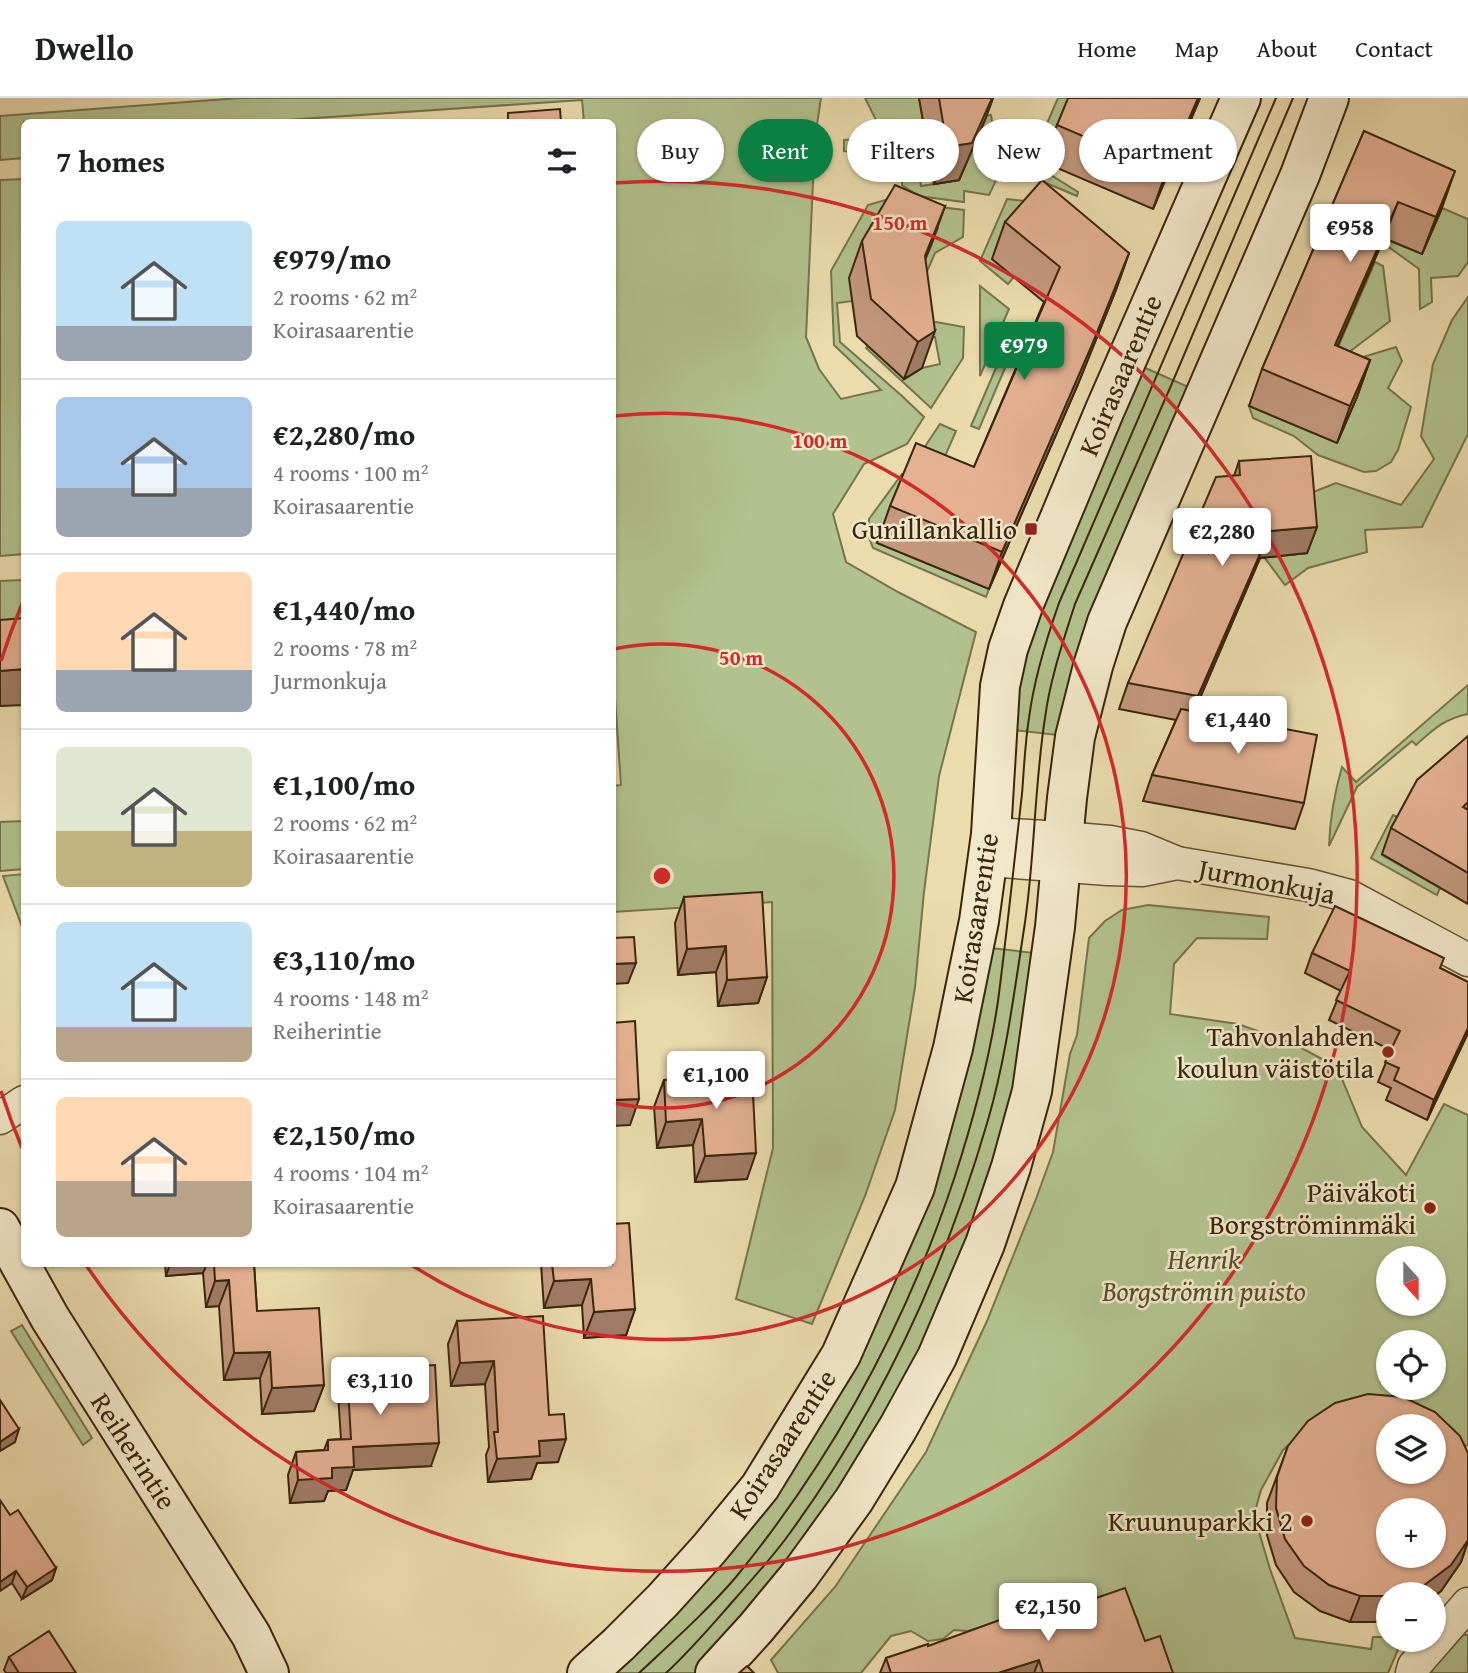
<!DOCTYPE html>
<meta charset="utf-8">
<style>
body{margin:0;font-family:"Gentium Book Plus",serif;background:#f2f2f2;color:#202124;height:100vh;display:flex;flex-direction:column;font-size:26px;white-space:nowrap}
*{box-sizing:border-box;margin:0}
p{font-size:23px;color:#757577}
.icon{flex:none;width:38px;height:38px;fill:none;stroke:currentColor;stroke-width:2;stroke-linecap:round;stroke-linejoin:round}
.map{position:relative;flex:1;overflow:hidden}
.sheet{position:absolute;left:21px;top:21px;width:595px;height:1148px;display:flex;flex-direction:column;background:#fff;border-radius:10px;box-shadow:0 2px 5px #0004}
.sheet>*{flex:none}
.guide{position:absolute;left:637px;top:21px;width:665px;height:63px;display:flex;gap:14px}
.needle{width:46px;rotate:159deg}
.fabs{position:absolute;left:1376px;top:1148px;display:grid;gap:14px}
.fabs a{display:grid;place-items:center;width:70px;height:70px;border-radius:50%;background:#fff;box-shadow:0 2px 5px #0004;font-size:35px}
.price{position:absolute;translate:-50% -60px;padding:0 16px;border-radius:7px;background:#fff;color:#222;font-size:23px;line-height:46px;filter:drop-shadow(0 2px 4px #0008)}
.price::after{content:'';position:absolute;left:50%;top:42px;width:21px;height:16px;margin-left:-10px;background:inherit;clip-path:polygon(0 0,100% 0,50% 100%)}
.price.current{background:#0b8043;color:#fff}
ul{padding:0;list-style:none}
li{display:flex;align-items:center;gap:21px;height:175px;padding:0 35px}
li+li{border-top:2px solid #e0e0e0}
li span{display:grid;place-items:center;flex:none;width:196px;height:140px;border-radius:10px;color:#555}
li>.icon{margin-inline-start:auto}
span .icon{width:84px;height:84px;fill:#fffc;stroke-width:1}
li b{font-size:30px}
h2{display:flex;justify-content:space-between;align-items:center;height:84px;padding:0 35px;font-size:30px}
.pill{padding:0 24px;border-radius:32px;background:#fff;box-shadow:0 2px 5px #0004;font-size:24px;line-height:63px}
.pill.current{background:#0b8043;color:#fff}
header{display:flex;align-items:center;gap:42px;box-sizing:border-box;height:98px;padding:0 35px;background:#fff;border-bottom:2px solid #e0e0e0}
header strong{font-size:33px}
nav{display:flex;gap:38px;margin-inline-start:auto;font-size:24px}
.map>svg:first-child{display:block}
.green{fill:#b2c28e;stroke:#76744c;stroke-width:2;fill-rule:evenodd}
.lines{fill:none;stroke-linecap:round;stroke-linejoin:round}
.street-casing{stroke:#665332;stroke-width:35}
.secondary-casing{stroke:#3a2509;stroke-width:42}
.street{stroke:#f2e8ca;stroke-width:32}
.secondary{stroke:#f2e8ca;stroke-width:38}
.tram{stroke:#3a2509;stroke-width:2}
.wall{fill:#c4987e;stroke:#3a2509;stroke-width:2}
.shaded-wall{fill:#a07c67;stroke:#3a2509;stroke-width:2}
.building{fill:#e4b193;stroke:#3a2509;stroke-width:2;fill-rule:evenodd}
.ring{fill:none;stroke:#d62828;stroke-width:3.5}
.poi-dot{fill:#8f2418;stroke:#f2e8ca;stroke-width:2.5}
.labels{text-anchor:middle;stroke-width:5;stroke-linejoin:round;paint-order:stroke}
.street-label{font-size:28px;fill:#3a2509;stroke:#f2e8ca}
.poi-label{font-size:28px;fill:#3a2509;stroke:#f2e8ca;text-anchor:end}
.park-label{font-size:28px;font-style:italic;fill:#584c2a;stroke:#f2e8ca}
.centre{fill:#d62828;stroke:#f2e8ca;stroke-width:3.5}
.ring-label{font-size:21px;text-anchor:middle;font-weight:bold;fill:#d62828;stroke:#f2e8ca;stroke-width:5;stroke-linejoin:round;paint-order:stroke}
</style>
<header>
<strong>Dwello</strong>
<nav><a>Home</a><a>Map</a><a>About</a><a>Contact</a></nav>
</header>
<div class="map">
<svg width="1468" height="1575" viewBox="0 0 1468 1575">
<rect width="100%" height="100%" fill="#ebdcae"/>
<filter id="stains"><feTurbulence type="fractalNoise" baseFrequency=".00286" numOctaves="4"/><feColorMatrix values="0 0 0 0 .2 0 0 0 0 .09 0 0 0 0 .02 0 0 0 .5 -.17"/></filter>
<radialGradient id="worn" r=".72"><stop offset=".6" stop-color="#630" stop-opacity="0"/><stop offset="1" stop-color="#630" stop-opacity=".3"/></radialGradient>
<g class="green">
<polygon points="240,0 821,0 815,40 806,239 819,271 841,301 881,292 834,247 831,173 868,107 902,97 915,106 964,112 963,139 935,155 920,190 915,187 938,130 913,119 852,203 837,205 840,244 902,298 924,319 907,346 864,366 833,416 846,464 898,494 976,534 939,678 924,794 915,889 895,1012 865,1098 812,1226 736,1201 773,1050 772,804 613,814 613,688 621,687 612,557 612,24 584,24 582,2 257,24 24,24 24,60 0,62 0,18"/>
<polygon points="865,0 919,0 929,57 916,59 921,88 959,82 984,18 991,17 1000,74 989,97 964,93 964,104 918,98 902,87 902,54 879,57 844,53 844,42 869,40 879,28"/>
<polygon points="1058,0 1090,0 1043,64 1053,68 1051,77 1078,94 1077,98 1025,76"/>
<polygon points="24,81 24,456 0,458 0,82"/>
<polygon points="1007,101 1034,104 992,161 1014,179 1008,186 980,163"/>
<polygon points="1442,110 1468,121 1468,164 1458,178 1431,180 1432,204 1420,211 1419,171 1383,145 1385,141 1422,156"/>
<polygon points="1375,164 1383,168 1390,223 1340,261 1333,260"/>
<polygon points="980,188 1009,211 980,278"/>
<polygon points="1468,199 1468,336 1422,429 1365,432 1367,454 1308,470 1285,487 1264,459 1307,455 1303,398 1336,385 1401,407 1434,361 1421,338 1433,266 1452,222"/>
<polygon points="936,224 964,229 963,260 931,310 866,250 868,248 905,281 922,270 940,266 935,239 918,242 916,227"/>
<polygon points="1011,235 1019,237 979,331 971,328"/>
<polygon points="1396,249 1402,263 1388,290 1411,309 1398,352 1391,364 1376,373 1364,374 1318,357 1294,338 1253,320 1249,308 1337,345 1363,259"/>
<polygon points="1134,265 1193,291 1066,638 1005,631 1009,593"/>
<polygon points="940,326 956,333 939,372 916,362"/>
<polygon points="902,376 945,394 877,445 989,491 986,499 873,450 868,437 869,421"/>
<polygon points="24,482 24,527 0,529 0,483"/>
<path d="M 1468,587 L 1468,616 C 1444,621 1434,631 1416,647 L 1412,643 L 1357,689 L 1329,748 C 1330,720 1334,696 1342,669 L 1356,684 Z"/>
<polygon points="1393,717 1401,721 1382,757 1440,790 1437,797 1371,760"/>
<polygon points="24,723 24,771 0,773 0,724"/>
<polygon points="24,776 24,834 3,778"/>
<path d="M 1148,807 L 1269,819 L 1267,841 L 1197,840 L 1174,866 L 1170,916 L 1238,926 L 1294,946 L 1337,969 L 1362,1029 L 1406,1077 L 1444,1006 L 1468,1017 L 1468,1347 L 1451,1352 L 1433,1328 L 1311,1328 L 1283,1352 L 1261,1392 L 1254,1417 L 1270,1471 L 1295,1540 L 1371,1551 L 1373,1539 L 1388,1539 L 1388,1542 L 1402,1542 L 1388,1575 L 1166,1575 L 1129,1546 L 1138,1522 L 1122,1494 L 1073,1510 L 1063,1503 L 1050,1500 L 1014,1516 L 1006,1524 L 968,1533 L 954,1532 L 943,1541 L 928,1543 L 911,1533 L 891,1538 L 861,1575 L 778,1575 L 771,1562 L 835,1489 L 926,1354 L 987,1223 L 1036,1101 L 1053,1054 L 1070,956 L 1077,937 L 1089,840 L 1105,823 L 1122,812 ZM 1388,1160 L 1433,1160 L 1433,1206 L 1388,1206 ZM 1388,1244 L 1433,1244 L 1433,1290 L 1388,1290 Z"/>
<polygon points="981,849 1044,856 1010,1037 889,1329 703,1575 604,1575 834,1287"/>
<polygon points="22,1227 92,1340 83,1347 11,1233"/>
<polygon points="1456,1537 1468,1537 1468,1575 1431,1575 1438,1559"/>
</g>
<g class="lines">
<defs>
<g id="street">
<polyline points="991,736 1063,740 1110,744 1141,750 1177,765 1308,787 1349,798 1468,862"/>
<polyline points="988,762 1108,771 1142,772 1177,765"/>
<polyline points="0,1020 24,1004"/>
<polyline points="1412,1575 1414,1568 1468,1506"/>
</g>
<g id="secondary">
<polyline points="0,1130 50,1220 251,1537 269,1575"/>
<polyline points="587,1575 619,1546 663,1502 709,1451 760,1389 841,1257 915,1089 953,950 979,823 991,736 1000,588 1008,551 1023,508 1104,314 1241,0"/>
<polyline points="715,1575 756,1530 799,1478 854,1402 898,1330 937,1259 985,1146 1011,1069 1032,993 1055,829 1067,700 1075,639 1093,568 1107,524 1300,77 1329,0"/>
</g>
</defs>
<use href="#street" class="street-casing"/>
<use href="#secondary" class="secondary-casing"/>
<use href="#street" class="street"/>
<use href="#secondary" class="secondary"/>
<g class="tram">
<path d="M 639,1575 C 672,1544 707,1513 736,1479 C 833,1360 906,1226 954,1081 C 973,1023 989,964 998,903 C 1007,834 1014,765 1022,696 C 1024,671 1025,645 1029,620 C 1034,581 1046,542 1059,505 L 1276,0"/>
<path d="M 666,1575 C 691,1552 712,1527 734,1502 C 752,1481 771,1461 787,1439 C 879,1314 945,1170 988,1022 C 1006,960 1014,895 1024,831 C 1035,761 1034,690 1045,620 C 1050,581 1063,544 1075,506 L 1170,290 L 1293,0"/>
</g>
</g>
<g class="wall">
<polygon points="919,0 993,0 985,22 959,82 934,86"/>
<polygon points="1200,0 1153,111 1043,64 1057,27"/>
<polygon points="1364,33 1442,110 1422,156 1384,140 1337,248 1370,262 1357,299 1337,345 1249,308 1262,271"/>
<polygon points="945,108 925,161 922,270 904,281 857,238 849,180 862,143"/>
<polygon points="1005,124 1129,155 1116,192 1078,286 989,491 877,445 890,408 974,369 1044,204 992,161"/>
<polygon points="1239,363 1317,429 1307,455 1260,460 1194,614 1304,705 1295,731 1143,703 1152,677 1176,622 1119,611 1128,585 1234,378"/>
<polygon points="1468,638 1468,806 1382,756 1391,730"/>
<polygon points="684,799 767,879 758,905 718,908 716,874 678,877 675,825"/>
<polygon points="1312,855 1440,870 1468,884 1468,935 1427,1022 1386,1002 1391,990 1378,984 1391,952 1329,922 1341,893 1305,875"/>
<polygon points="752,977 747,1081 695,1084 693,1047 657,1050 654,1009 664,982"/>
<polygon points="165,1166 254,1166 257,1213 324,1287 314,1313 262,1316 260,1280 224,1282 219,1208 206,1209 203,1175 166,1178"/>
<polygon points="541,1166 612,1166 635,1211 626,1237 584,1240 582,1207 544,1210"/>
<polygon points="457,1223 549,1317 558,1364 537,1365 531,1381 488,1384 486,1357 489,1349 485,1286 451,1288 448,1246"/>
<polygon points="347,1272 431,1368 353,1372 346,1392 328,1393 324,1403 290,1405 288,1377 296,1354 324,1352 328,1342 341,1341 338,1296"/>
<polygon points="1288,1348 1468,1355 1468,1444 1461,1464 1441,1493 1433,1499 1433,1496 1383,1524 1350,1524 1320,1513 1294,1494 1276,1467 1267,1437 1267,1405"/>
<polygon points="10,1417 56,1470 52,1482 22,1501 12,1485"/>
<polygon points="1070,1509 1145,1543 1173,1575 880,1575 886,1560"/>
<polygon points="9,1559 76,1575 6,1575 4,1572"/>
</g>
<g class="shaded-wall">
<polygon points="992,0 993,0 985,22 959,82 934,86 947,49"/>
<polygon points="1198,0 1200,0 1153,111 1166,74"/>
<polygon points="1455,73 1442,110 1422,156 1436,119"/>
<polygon points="1398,104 1384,140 1322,284 1335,247"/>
<polygon points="945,108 932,145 911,195 925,158"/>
<polygon points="1129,155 1116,192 1078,286 989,491 1002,454"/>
<polygon points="935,233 922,270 904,281 918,244"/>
<polygon points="1370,262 1357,299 1337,345 1350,308"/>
<polygon points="1317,429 1307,455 1260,460 1189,625 1198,598 1270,433"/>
<polygon points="24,571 24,607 0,608 0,573"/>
<polygon points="726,848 716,874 678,877 687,851"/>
<polygon points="636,865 628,885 612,886 612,866"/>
<polygon points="767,879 758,905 718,908 727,882"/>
<polygon points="1468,930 1468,935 1427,1022 1434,1002"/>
<polygon points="639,1001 630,1027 612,1028 612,1002"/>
<polygon points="702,1021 693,1047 657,1050 666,1024"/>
<polygon points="756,1055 747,1081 695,1084 705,1058"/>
<polygon points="170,1166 207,1166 203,1175 166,1178"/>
<polygon points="591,1181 582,1207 544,1210 554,1183"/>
<polygon points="229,1182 219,1208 206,1209 215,1183"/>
<polygon points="635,1211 626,1237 584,1240 594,1214"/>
<polygon points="270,1254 260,1280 224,1282 234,1255"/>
<polygon points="494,1263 485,1286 451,1288 460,1265"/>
<polygon points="324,1287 314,1313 262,1316 272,1290"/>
<polygon points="19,1331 15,1344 0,1353 0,1344"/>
<polygon points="566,1341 558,1364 537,1365 531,1381 488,1384 497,1361 539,1343"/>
<polygon points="439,1345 431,1368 353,1372 346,1392 328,1393 324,1403 290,1405 298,1382 353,1349"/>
<polygon points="1468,1442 1461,1464 1441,1493 1433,1499 1433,1496 1398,1496"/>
<polygon points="56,1470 52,1482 22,1501 27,1489"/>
<polygon points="16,1473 12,1485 0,1493 0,1484"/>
<polygon points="1360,1498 1388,1498 1388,1523 1383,1524 1350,1524"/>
<polygon points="1039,1562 1034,1575 998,1575"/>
</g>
<g class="building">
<polygon points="939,0 992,0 972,45 947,49"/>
<polygon points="1068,0 1198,0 1166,74 1057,27"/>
<polygon points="560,11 561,24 508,24 508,15"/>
<polygon points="1364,33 1455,73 1436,119 1398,104 1335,247 1370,262 1350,308 1262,271"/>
<polygon points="1042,82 1129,155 1091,249 1002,454 890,408 916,345 974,369 1060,169 1005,124"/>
<polygon points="895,87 945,108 925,158 935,233 918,244 871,201 862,143"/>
<polygon points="1311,358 1317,429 1270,433 1198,598 1128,585 1216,379 1240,377 1239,363"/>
<polygon points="24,520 24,571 0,573 0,522"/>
<polygon points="1181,611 1317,637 1304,705 1152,677"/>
<polygon points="1468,638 1468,704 1463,709 1468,712 1468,775 1391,730 1417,682"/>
<polygon points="762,794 767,879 727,882 726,848 687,851 684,799"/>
<polygon points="1335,808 1444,860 1440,870 1468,884 1468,930 1434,1002 1394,982 1399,970 1385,964 1400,933 1336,902 1350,873 1312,855"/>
<polygon points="634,839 636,865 612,866 612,840"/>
<polygon points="635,923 639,1001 612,1002 612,925"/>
<polygon points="752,977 756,1055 705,1058 702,1021 666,1024 664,982"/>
<polygon points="629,1125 635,1211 594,1214 591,1181 554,1183 552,1166 612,1166 612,1126"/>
<polygon points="214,1166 254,1166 257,1213 319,1210 324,1287 272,1290 270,1254 234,1255 229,1182 215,1183"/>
<polygon points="543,1218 549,1317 564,1316 566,1341 539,1343 540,1358 497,1361 494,1334 498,1334 494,1263 460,1265 457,1223"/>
<polygon points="435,1267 439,1345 353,1349 354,1369 332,1370 332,1380 298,1382 296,1354 328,1352 328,1342 351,1341 347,1272"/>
<path d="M 1368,1296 L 1403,1299 L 1435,1314 L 1460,1338 L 1468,1355 L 1468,1442 L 1451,1467 L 1423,1488 L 1398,1496 L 1388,1496 L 1388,1498 L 1360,1498 L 1329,1487 L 1304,1468 L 1285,1441 L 1276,1410 L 1277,1379 L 1288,1348 L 1308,1323 L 1335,1305 ZM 1388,1328 L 1433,1328 L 1433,1374 L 1388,1374 ZM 1388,1412 L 1433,1412 L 1433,1458 L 1388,1458 Z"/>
<polygon points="0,1302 19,1331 0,1344"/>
<polygon points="0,1402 10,1417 18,1412 56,1470 27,1489 16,1473 0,1484"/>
<polygon points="1125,1490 1145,1543 1160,1538 1173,1575 1043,1575 1039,1562 998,1575 891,1575 886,1560 928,1546 928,1548 1066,1498 1070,1509"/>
<polygon points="49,1533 76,1575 19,1575 9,1559"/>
<polygon points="747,1568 754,1575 739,1575"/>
</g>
<g class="ring">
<path d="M614 551A232 232 0 1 1 614 1005"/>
<path d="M614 318A463 463 0 1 1 410 1166"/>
<path d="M22 1050A695 695 0 0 1 1 993M1 563A695 695 0 0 1 22 506M614 85A695 695 0 1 1 86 1167"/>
</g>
<g class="poi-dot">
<rect x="1024" y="424" width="14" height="14" rx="3.5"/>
<circle cx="1388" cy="954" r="7"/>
<circle cx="1430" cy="1110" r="7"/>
<circle cx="1307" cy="1423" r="7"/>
</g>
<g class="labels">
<g class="street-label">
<text transform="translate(1120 277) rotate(-67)" y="10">Koirasaarentie</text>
<text transform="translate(1267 783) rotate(11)" y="10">Jurmonkuja</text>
<text transform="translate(975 820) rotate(-81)" y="10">Koirasaarentie</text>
<text transform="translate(782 1346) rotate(-57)" y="10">Koirasaarentie</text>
<text transform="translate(134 1353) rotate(57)" y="10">Reiherintie</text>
</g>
<g class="poi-label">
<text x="1017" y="441">Gunillankallio</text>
<text x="1374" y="948">Tahvonlahden<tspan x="1374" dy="32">koulun väistötila</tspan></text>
<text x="1416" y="1104">Päiväkoti<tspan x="1416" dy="32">Borgströminmäki</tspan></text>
<text x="1293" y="1433">Kruunuparkki 2</text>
</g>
<g class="park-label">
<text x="1204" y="1171">Henrik<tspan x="1204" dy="32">Borgströmin puisto</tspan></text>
</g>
</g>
<circle cx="662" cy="778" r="10" class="centre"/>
<g class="ring-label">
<text x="900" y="132">150 m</text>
<text x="820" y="350">100 m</text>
<text x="741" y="567">50 m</text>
</g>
<rect width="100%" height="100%" filter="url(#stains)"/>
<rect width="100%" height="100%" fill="url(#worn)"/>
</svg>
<div class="fabs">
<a><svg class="needle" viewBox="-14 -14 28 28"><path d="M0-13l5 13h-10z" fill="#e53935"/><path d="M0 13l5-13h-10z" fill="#757577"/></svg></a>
<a><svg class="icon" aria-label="locate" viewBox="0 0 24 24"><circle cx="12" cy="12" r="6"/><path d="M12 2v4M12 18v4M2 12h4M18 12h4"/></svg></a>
<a><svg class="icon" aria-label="layers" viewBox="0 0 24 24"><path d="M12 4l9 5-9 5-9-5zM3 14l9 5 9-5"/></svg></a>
<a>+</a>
<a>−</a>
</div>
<b class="price" style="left:1350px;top:166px">€958</b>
<b class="price current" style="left:1024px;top:284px">€979</b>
<b class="price" style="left:1222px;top:470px">€2,280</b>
<b class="price" style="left:1238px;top:658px">€1,440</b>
<b class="price" style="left:716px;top:1013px">€1,100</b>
<b class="price" style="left:380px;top:1319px">€3,110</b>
<b class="price" style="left:1048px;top:1545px">€2,150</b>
<div class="guide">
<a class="pill">Buy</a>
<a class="pill current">Rent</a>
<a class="pill">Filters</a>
<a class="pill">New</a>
<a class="pill">Apartment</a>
</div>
<section class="sheet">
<h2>7 homes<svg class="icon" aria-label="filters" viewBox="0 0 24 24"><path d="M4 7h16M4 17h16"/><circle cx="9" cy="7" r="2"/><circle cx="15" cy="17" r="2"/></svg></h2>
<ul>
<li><span style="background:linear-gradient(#bfe0f5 75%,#9aa5b1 0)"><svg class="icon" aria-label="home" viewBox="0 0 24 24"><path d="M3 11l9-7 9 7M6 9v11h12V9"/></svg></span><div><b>€979/mo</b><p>2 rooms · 62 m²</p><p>Koirasaarentie</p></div></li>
<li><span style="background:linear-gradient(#a9c7e8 65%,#9aa5b1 0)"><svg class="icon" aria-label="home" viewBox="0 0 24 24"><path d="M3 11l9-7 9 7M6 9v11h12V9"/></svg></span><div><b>€2,280/mo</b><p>4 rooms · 100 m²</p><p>Koirasaarentie</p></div></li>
<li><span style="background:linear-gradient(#ffd9b3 70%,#9aa5b1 0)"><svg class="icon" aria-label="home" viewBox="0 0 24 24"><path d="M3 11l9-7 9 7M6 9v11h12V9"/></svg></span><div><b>€1,440/mo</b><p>2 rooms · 78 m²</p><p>Jurmonkuja</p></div></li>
<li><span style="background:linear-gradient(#dfe7d0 60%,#c2b280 0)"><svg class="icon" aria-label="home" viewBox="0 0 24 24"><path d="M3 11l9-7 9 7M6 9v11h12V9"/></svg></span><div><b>€1,100/mo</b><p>2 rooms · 62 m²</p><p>Koirasaarentie</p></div></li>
<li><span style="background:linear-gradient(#bfe0f5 75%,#b9a48a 0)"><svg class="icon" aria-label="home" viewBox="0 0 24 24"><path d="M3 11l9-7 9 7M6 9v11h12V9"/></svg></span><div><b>€3,110/mo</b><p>4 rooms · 148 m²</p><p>Reiherintie</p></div></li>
<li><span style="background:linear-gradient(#ffd9b3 60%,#b9a48a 0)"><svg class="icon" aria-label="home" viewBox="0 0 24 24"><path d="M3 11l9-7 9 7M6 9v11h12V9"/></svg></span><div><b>€2,150/mo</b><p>4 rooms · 104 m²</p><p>Koirasaarentie</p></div></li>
</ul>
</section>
</div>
